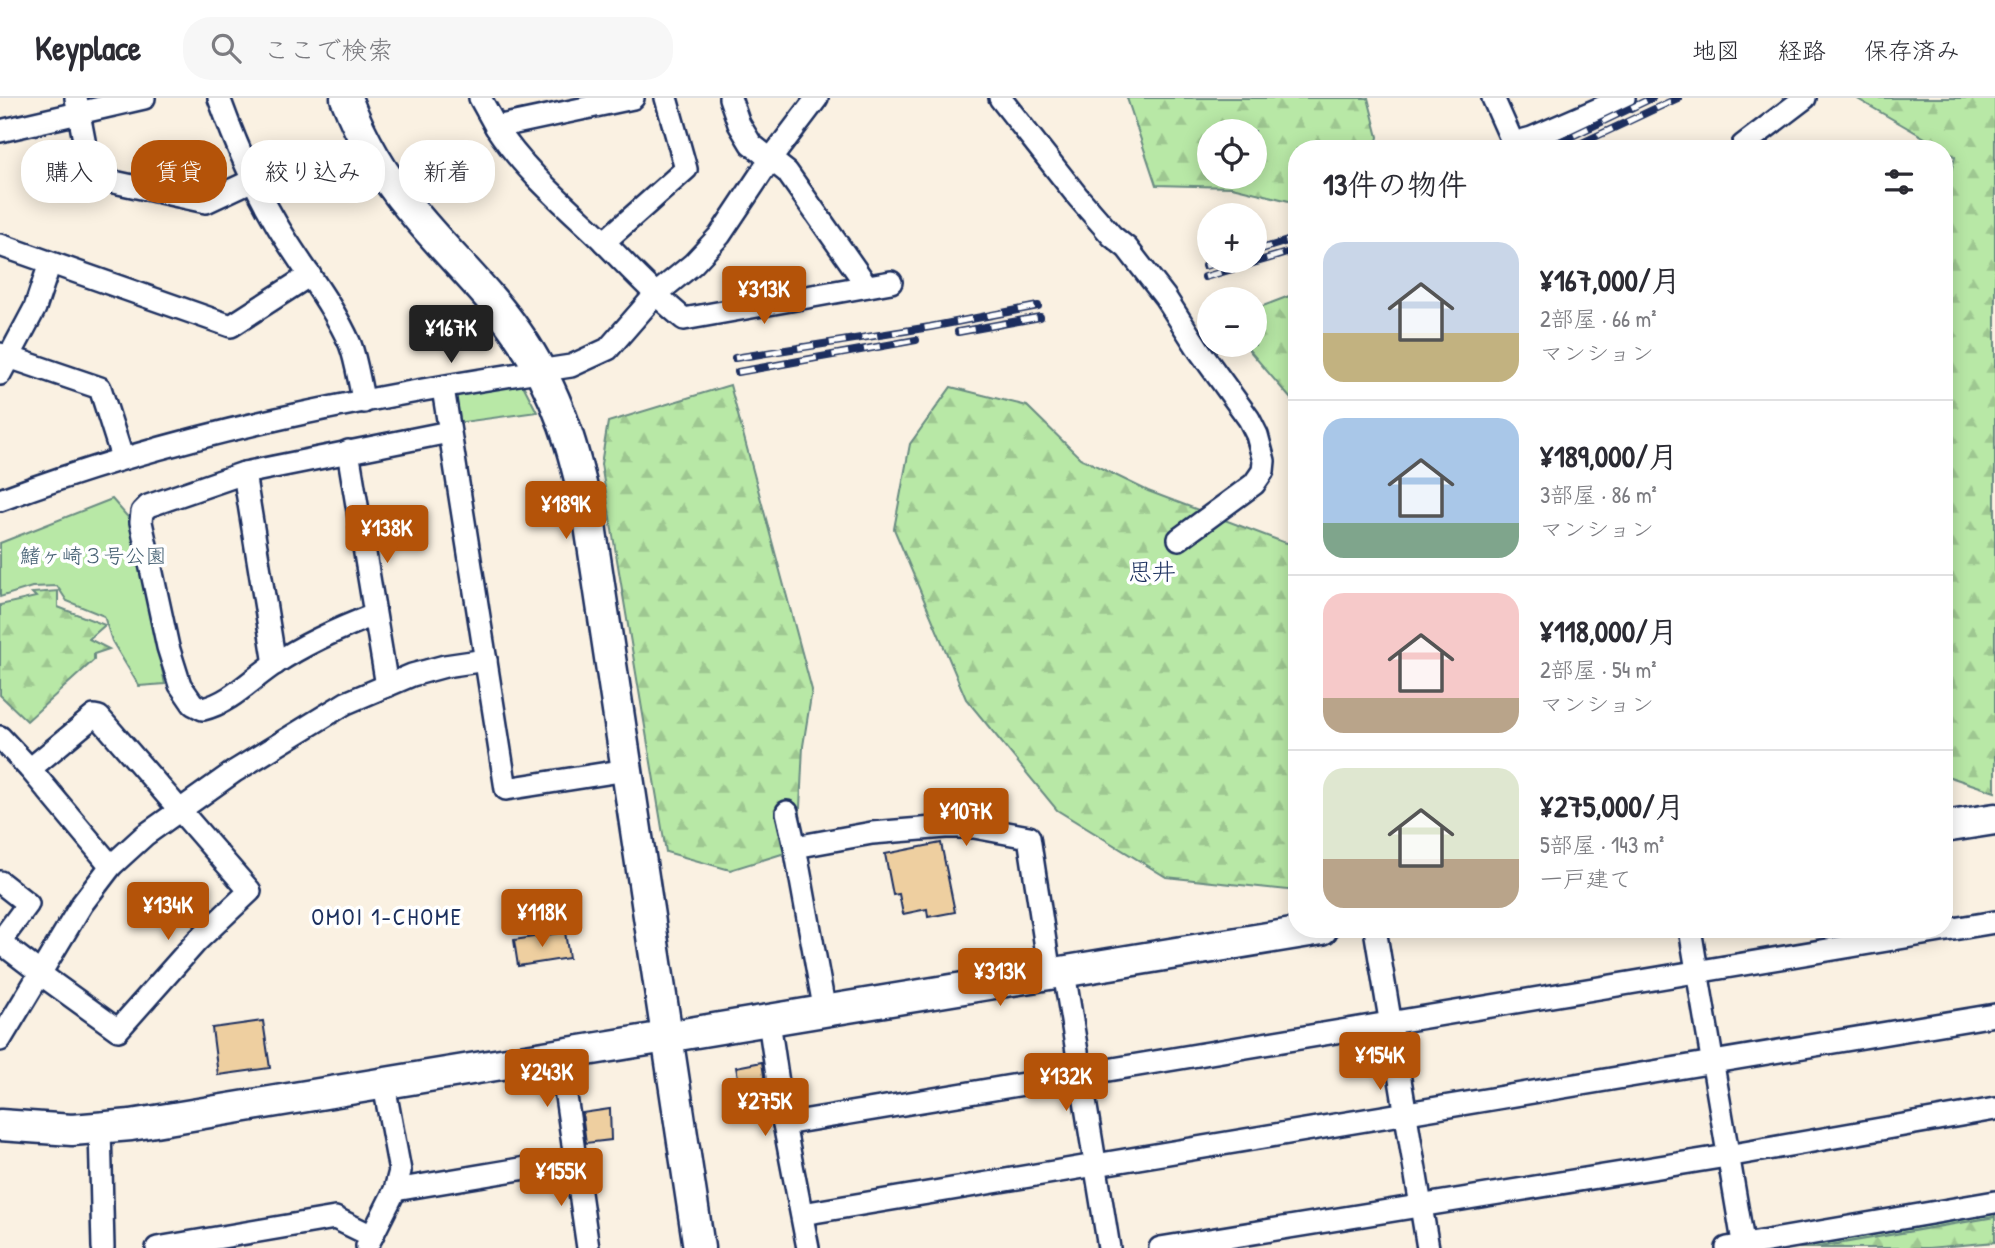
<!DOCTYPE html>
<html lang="ja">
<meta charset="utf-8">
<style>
body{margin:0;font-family:"Patrick Hand","Klee One",sans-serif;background:#f7f7f7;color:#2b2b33;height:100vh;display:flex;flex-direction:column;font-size:26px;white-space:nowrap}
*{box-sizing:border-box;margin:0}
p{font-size:23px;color:#7c7c81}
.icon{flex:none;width:38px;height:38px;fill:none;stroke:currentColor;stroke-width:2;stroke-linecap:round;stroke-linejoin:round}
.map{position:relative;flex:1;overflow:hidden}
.panel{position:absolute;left:1288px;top:42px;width:665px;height:798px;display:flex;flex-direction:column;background:#fff;border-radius:28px;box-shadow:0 4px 18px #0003}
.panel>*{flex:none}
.banner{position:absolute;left:21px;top:42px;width:665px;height:63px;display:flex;gap:14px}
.tools{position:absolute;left:1197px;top:21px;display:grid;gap:14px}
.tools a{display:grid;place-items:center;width:70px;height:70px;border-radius:50%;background:#fff;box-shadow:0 4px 18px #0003;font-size:35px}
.price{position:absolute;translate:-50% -60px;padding:0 16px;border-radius:7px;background:#b45309;color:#fff;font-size:23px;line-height:46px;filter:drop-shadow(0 2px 4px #0008)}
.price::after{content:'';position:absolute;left:50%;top:42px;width:21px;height:16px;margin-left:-10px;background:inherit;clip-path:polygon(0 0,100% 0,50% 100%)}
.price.on{background:#222;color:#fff}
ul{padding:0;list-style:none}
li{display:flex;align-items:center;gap:21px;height:175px;padding:0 35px}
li+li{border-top:2px solid #e1e1e2}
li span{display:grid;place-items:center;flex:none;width:196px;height:140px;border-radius:21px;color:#555}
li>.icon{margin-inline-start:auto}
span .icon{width:84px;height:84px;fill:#fffc;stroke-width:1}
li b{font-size:30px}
h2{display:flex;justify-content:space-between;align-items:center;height:84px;padding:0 35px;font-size:30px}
.pill{padding:0 24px;border-radius:28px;background:#fff;box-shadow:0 4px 18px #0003;font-size:24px;line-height:63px}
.pill.on{background:#b45309;color:#fff}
header{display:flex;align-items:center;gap:42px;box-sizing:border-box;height:98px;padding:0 35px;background:#fff;border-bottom:2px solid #e1e1e2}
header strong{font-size:33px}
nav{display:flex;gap:38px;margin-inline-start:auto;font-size:24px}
.search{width:490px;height:63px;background:#f7f7f7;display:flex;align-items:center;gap:18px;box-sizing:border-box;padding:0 24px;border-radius:28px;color:#7c7c81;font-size:26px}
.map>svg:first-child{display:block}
.green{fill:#b8e8a6;stroke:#6a8c82;stroke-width:2}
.forest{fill:url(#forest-firs);stroke:#6a8c82;stroke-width:2;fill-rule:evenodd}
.building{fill:#eecfa0;stroke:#1b2f5e;stroke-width:2}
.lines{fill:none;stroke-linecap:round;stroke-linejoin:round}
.street-casing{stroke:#1b2f5e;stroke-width:26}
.secondary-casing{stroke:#1b2f5e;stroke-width:35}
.street{stroke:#fff;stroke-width:21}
.secondary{stroke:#fff;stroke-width:30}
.rail-casing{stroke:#1b2f5e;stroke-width:8}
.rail{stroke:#fff;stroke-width:5;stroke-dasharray:16;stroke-linecap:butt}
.labels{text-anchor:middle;stroke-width:7;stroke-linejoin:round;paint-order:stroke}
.park-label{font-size:21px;fill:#425d70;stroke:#fff}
.neighbourhood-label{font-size:23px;letter-spacing:2px;fill:#1b2f5e;stroke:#fff}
.quarter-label{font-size:24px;fill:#1b2f5e;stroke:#fff}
</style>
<header>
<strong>Keyplace</strong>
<div class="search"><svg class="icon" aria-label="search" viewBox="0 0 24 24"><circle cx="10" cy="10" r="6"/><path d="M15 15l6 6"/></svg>ここで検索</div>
<nav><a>地図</a><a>経路</a><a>保存済み</a></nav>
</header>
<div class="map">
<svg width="1995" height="1150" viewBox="0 0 1995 1150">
<defs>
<pattern id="forest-firs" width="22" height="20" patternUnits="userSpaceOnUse" patternTransform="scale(1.75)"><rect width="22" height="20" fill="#b8e8a6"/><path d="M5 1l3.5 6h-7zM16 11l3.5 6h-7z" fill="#9ec791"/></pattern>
</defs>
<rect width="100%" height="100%" fill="#faf1e2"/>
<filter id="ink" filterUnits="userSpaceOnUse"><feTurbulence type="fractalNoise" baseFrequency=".0143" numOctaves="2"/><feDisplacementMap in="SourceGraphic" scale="14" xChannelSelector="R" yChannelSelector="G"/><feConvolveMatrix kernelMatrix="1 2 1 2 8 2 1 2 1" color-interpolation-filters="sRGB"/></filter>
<g filter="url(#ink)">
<g class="green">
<polygon points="523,287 537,314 456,325 452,305 457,295"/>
<polygon points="112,401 133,425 165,586 139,588 112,543 104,518 67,503 57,488 32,489 0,499 0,445"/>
<polygon points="1995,1115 1995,1119 1814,1150 1787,1150"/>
</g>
<g class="forest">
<path d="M 1127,0 L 1368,0 L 1378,39 L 1375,51 L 1297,51 L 1297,105 L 1232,89 L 1156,87 ZM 1255,33 L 1255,79 L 1209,79 L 1209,33 Z"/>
<polygon points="1856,0 1995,0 1995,694 1944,677 1944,98 1955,59 1944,51"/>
<polygon points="1297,195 1297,308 1249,252 1248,247 1255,247 1255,211"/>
<polygon points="730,287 812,592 803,648 798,751 730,772 666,754 601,366 608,324"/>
<polygon points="951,289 1027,308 1080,360 1148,393 1283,444 1297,447 1297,793 1166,779 1057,712 966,601 894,431 910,346"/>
<polygon points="58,493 58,509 105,527 89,541 109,551 94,556 94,562 27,623 0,597 0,507 36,499 32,495"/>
<polygon points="1995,1119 1995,1144 1928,1150 1814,1150"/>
</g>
<g class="building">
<polygon points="941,745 955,814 928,819 927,811 903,816 899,796 893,797 885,756"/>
<polygon points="565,834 569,860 518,868 514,842"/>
<polygon points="263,923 270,970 218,977 212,930"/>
<polygon points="762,964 768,1005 744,1010 736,969"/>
<polygon points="610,1011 611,1042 586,1045 582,1015"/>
</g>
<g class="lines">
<defs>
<g id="street">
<polyline points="76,0 91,79 206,104 253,82"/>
<path d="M 219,0 C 235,44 253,87 277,127 C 301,168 331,203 350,246 C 357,264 359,285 364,304"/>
<polyline points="480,0 496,29 633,0"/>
<polyline points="730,0 739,26 751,46 787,74 867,188"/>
<polyline points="1000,0 1078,99 1112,138 1127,150 1165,199 1199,252 1249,321 1257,337 1264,363 1263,373 1254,386 1179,441"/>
<polyline points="1493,0 1513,45 1532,40 1624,0"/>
<path d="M 496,29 C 523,71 563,105 599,139 C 627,167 653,196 684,221 L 891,184"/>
<polyline points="0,33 144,0"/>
<polyline points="1744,51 1743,47 1805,0"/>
<polyline points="604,144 686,71 666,0"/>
<polyline points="0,147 231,228 310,177"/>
<polyline points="0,256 100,290 122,359"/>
<polyline points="0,276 35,210 50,165"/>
<polyline points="443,290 506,691 627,672"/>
<polyline points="348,353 387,588"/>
<polyline points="244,375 275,566"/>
<path d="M 0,402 C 183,333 377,297 571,268 L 608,251 L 655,197 L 693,166 L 720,137 L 770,62 L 817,0"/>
<path d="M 374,517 C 340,530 306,545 276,565 C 251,581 232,604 203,611 L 193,606 L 180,587 L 168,549 L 141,424 L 142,414 L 148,408 L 244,375 L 449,334"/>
<polyline points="0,639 30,671 111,768"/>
<polyline points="30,671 94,618 99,619 250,793 197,843 118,932 39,875"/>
<polyline points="787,714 795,749 825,914"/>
<polyline points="795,749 872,735 946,729 974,729 1029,739 1050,876"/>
<polyline points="0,784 28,806 2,841 5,848 39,874"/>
<polyline points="1375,831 1428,1150"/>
<polyline points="1690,831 1744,1150"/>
<polyline points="1064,874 1109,1150"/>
<polyline points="769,923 784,1026 808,1150"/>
<polyline points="0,942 82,806 111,768 145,737 235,673 346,605 412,577 445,568 486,562"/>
<polyline points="560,957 588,1150"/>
<polyline points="784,1026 1995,824"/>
<polyline points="100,1030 103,1150"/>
<polyline points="395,1092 574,1062"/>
<polyline points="802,1116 1995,917"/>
<polyline points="367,1148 395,1092 400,1073 384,987"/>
<polyline points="157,1150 335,1120 372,1138"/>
<polyline points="1160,1150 1727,1058 1995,1011"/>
<polyline points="1727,1150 1995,1104"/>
</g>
<g id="secondary">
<path d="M 346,0 C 361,39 383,78 410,110 C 444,153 486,190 517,235 C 559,294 576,357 590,427 L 699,1150"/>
<polyline points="1944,729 1995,721"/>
<polyline points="0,1027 72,1032 131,1027 1322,831"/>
</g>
</defs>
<use href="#street" class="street-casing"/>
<use href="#secondary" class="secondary-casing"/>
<use href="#street" class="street"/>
<use href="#secondary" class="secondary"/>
<defs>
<g id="rail">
<polyline points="1545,51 1652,0"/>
<polyline points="1569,51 1678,0"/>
<polyline points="1255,153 1297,140"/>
<polyline points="1205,168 1222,163"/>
<polyline points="1205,179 1297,152"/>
<polyline points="958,234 1040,219"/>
<polyline points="735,260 930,229 1038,208"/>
<polyline points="738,274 916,242"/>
</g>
</defs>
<use href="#rail" class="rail-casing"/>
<use href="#rail" class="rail"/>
</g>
</g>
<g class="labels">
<g class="park-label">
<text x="93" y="465">鰭ヶ崎３号公園</text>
</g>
<g class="neighbourhood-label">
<text x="387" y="827">OMOI 1-CHOME</text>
</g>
<g class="quarter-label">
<text x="1152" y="482">思井</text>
</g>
</g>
</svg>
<div class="tools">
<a><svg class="icon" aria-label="locate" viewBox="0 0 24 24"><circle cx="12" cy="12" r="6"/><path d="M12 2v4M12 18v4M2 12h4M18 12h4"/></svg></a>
<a>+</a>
<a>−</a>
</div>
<b class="price" style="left:764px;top:228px">¥313K</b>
<b class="price on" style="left:451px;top:267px">¥167K</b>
<b class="price" style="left:566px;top:443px">¥189K</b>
<b class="price" style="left:387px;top:467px">¥138K</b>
<b class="price" style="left:966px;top:750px">¥107K</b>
<b class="price" style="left:168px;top:844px">¥134K</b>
<b class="price" style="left:542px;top:851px">¥118K</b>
<b class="price" style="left:1000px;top:910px">¥313K</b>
<b class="price" style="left:1380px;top:994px">¥154K</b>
<b class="price" style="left:547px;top:1011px">¥243K</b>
<b class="price" style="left:1066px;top:1015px">¥132K</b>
<b class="price" style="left:765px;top:1040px">¥275K</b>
<b class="price" style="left:561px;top:1110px">¥155K</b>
<div class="banner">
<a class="pill">購入</a>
<a class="pill on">賃貸</a>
<a class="pill">絞り込み</a>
<a class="pill">新着</a>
</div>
<section class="panel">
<h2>13件の物件<svg class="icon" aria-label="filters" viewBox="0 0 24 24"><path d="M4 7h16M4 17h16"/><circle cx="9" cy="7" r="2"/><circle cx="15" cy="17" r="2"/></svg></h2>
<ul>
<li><span style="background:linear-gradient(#c9d6e8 65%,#c2b280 0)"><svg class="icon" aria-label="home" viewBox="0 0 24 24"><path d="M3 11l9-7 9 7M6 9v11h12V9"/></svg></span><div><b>¥167,000/月</b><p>2部屋 · 66 m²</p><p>マンション</p></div></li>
<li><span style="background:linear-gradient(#a9c7e8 75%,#7fa58c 0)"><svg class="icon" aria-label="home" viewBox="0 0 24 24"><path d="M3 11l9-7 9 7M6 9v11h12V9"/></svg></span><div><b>¥189,000/月</b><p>3部屋 · 86 m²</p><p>マンション</p></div></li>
<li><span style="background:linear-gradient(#f6c9c9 75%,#b9a48a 0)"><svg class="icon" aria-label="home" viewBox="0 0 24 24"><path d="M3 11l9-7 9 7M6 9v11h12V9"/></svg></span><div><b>¥118,000/月</b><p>2部屋 · 54 m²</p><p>マンション</p></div></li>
<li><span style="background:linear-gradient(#dfe7d0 65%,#b9a48a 0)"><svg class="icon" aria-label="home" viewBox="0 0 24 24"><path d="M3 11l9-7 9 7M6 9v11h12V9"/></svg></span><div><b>¥275,000/月</b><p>5部屋 · 143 m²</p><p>一戸建て</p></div></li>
</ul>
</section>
</div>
